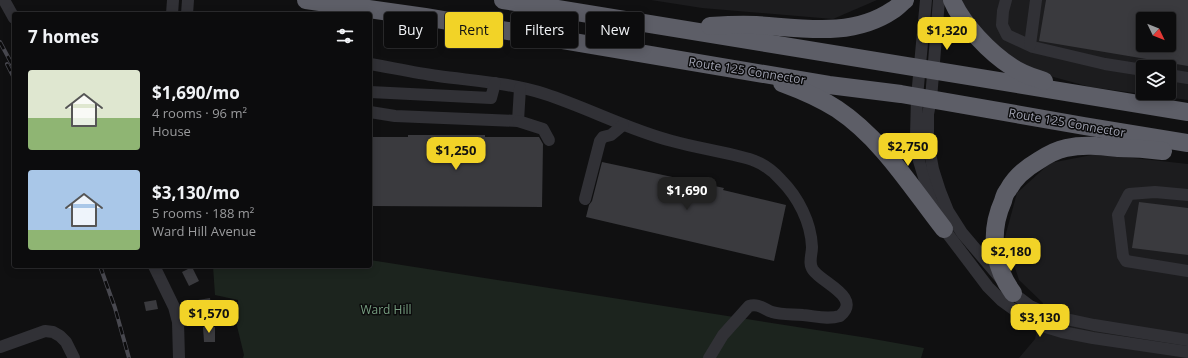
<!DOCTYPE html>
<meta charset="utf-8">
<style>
body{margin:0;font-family:"Open Sans",sans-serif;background:#151516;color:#f1f3f6;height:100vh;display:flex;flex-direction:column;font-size:15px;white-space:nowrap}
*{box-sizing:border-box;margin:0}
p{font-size:13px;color:#9a9b9d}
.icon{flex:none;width:22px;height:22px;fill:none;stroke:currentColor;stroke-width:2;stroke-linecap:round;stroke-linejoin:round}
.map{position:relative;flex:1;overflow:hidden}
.details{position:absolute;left:12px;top:12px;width:360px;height:256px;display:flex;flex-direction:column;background:#0c0c0d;border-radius:4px;box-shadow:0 2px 10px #0003,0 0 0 1px #2c2c2e}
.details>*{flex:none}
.hud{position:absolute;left:384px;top:12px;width:380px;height:36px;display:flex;gap:8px}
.needle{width:26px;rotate:133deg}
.tools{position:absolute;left:1136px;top:12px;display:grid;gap:8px}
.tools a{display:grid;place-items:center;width:40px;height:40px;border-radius:4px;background:#0c0c0d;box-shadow:0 2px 10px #0003,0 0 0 1px #2c2c2e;font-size:20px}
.price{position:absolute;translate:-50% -34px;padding:0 9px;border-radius:8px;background:#f2d327;color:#111;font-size:13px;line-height:26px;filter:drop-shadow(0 1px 2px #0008)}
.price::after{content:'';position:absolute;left:50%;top:24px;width:12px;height:9px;margin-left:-6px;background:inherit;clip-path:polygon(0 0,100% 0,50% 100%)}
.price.current{background:#222;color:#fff}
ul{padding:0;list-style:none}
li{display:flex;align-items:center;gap:12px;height:100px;padding:0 16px}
li span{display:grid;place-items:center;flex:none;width:112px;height:80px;border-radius:4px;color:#555}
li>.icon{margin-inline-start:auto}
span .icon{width:48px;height:48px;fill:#fffc;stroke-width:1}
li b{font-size:17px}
h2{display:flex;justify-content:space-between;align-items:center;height:48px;padding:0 16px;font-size:17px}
.tag{padding:0 14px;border-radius:4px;background:#0c0c0d;box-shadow:0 2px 10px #0003,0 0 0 1px #2c2c2e;font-size:14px;line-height:36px}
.tag.current{background:#f2d327;color:#111}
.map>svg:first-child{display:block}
.built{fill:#1c1c1e;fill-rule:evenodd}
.green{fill:#1c241e}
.building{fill:#3a3a3e;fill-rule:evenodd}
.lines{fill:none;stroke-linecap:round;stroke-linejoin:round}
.minor{stroke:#313136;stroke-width:12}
.highway{stroke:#5d5e67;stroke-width:18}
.rail-casing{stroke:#48484f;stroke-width:4}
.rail{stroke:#0b0b0c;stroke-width:2.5;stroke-dasharray:8;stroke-linecap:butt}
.labels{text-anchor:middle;stroke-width:3;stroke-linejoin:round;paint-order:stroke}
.street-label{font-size:12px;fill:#a1a3b2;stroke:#0b0b0c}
.park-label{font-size:12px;fill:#779e81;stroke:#0b0b0c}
</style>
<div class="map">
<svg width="1188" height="358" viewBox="0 0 1188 358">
<rect width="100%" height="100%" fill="#101011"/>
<g class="built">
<polygon points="651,0 877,0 833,19 702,8"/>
<path d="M 960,0 L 1188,0 L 1188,100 L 1090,87 L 1028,70 L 984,36 ZM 1143,19 L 1169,19 L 1169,45 L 1143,45 ZM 1143,67 L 1169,67 L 1169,93 L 1143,93 Z"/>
<polygon points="1097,154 1188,164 1188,358 1019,358 1035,339 1043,303 1019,280 1005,237 1017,193 1050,163"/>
</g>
<polygon class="green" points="370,260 868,338 924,348 921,358 243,358 244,355 237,326 238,300 215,295 213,266 370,266"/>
<g class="building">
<path d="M 1046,0 L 1188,0 L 1188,66 L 1039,41 ZM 1143,19 L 1169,19 L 1169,45 L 1143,45 Z"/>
<polygon points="408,135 485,135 485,137 539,137 543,144 542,207 370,206 370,137 408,137"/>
<polygon points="602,162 724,188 723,190 786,205 774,261 586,217 589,205 592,201"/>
<polygon points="1139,202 1188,208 1188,255 1132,248"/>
<polygon points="192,267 199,281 189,286 182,272"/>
<polygon points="210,298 212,312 200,314 198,300"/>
<polygon points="156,300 158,309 146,311 144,302"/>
<polygon points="203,327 215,327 215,342 204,342"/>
</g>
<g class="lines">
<g class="minor">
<polyline points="4,0 14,18"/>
<polyline points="926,0 917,97 916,136 919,161 931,200 944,229 988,287 1002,301 1020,314 1039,325 1062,332 1093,338 1188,352"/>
<polyline points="939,0 931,99 928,114 928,142 933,169 940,191 948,211 962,233 1013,293 1030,306 1052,316 1094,325 1188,340"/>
<polyline points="1006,0 1003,11 1002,25 1007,35 1033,47 1105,64 1143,70"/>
<polyline points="172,14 173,0"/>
<polyline points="187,14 188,0"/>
<polyline points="1030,45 1036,0"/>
<path d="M 370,64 C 393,68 415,73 438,76 C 474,81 511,83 545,94 C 588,108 629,130 672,141 C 693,147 714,150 734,155 C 741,157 748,158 755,161 C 765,165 774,172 781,180 C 798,197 811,222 812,247 C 812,255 808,263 813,270 C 823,284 862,297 840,316 C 827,320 816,316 803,315 C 793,314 782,315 772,312 C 764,309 758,303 749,306 L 723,335 L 709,358"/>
<polyline points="1169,75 1188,78"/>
<polyline points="370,92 491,98 495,83"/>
<polyline points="370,112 395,116 518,121 520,88"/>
<polyline points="518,121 543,129 549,140"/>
<polyline points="1188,195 1155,192 1129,194 1118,215 1123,256 1126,261 1188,271"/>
<polyline points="585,199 600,141 603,137 611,135 623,125"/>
<polyline points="154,266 174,307 178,322 179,358"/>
<polyline points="0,347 45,331 53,332 60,336 66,342 74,358"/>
</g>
<g class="highway">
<polyline points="306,0 425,17 829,85 901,94 1084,126 1188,143"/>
<polyline points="503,0 1188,112"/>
<path d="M 952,0 C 962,24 990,53 1012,67 C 1022,74 1033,77 1044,81"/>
<path d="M 710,26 C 725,25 740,24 756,25 C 802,28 852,38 893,10 C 897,8 901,3 905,0"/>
<path d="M 782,83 C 801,90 820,98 837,109 C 882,139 911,187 944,229"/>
<path d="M 1013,293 C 993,266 989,232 1003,201 C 1004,197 1005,193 1008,190 C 1015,177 1026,168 1038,161 C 1047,155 1056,150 1066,148 C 1084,144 1100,146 1118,148 C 1133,148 1148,149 1163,151"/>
</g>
<defs>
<g id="rail">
<polyline points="0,42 14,68"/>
<polyline points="7,64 14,78"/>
<polyline points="100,266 115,308 129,358"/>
</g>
</defs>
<use href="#rail" class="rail-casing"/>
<use href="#rail" class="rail"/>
</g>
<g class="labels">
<g class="street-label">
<text transform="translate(747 71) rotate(9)" y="4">Route 125 Connector</text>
<text transform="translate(1067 123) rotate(10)" y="4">Route 125 Connector</text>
</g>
<g class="park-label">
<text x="386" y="314">Ward Hill</text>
</g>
</g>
</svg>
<div class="tools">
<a><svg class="needle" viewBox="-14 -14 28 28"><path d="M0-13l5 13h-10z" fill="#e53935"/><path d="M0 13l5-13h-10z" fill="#9a9b9d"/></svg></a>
<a><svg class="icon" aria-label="layers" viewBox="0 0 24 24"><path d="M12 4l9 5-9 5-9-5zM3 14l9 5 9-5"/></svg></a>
</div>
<b class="price" style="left:947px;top:51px">$1,320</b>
<b class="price" style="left:908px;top:167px">$2,750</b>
<b class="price" style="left:456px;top:171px">$1,250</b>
<b class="price current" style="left:687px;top:211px">$1,690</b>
<b class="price" style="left:1011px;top:272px">$2,180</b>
<b class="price" style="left:209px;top:334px">$1,570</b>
<b class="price" style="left:1040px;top:338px">$3,130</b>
<div class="hud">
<a class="tag">Buy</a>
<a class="tag current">Rent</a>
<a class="tag">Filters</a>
<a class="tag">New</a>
</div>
<section class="details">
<h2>7 homes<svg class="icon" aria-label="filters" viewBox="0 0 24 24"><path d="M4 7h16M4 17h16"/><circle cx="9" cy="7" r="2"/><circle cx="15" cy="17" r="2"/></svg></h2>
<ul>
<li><span style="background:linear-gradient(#dfe7d0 60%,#8fb573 0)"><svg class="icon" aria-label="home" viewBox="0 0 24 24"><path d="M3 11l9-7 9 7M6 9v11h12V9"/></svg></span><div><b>$1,690/mo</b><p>4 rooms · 96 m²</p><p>House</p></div></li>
<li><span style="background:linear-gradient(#a9c7e8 75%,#8fb573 0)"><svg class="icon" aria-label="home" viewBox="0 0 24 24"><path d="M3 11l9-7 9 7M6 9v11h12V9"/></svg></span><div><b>$3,130/mo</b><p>5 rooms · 188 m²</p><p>Ward Hill Avenue</p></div></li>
</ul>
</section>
</div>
